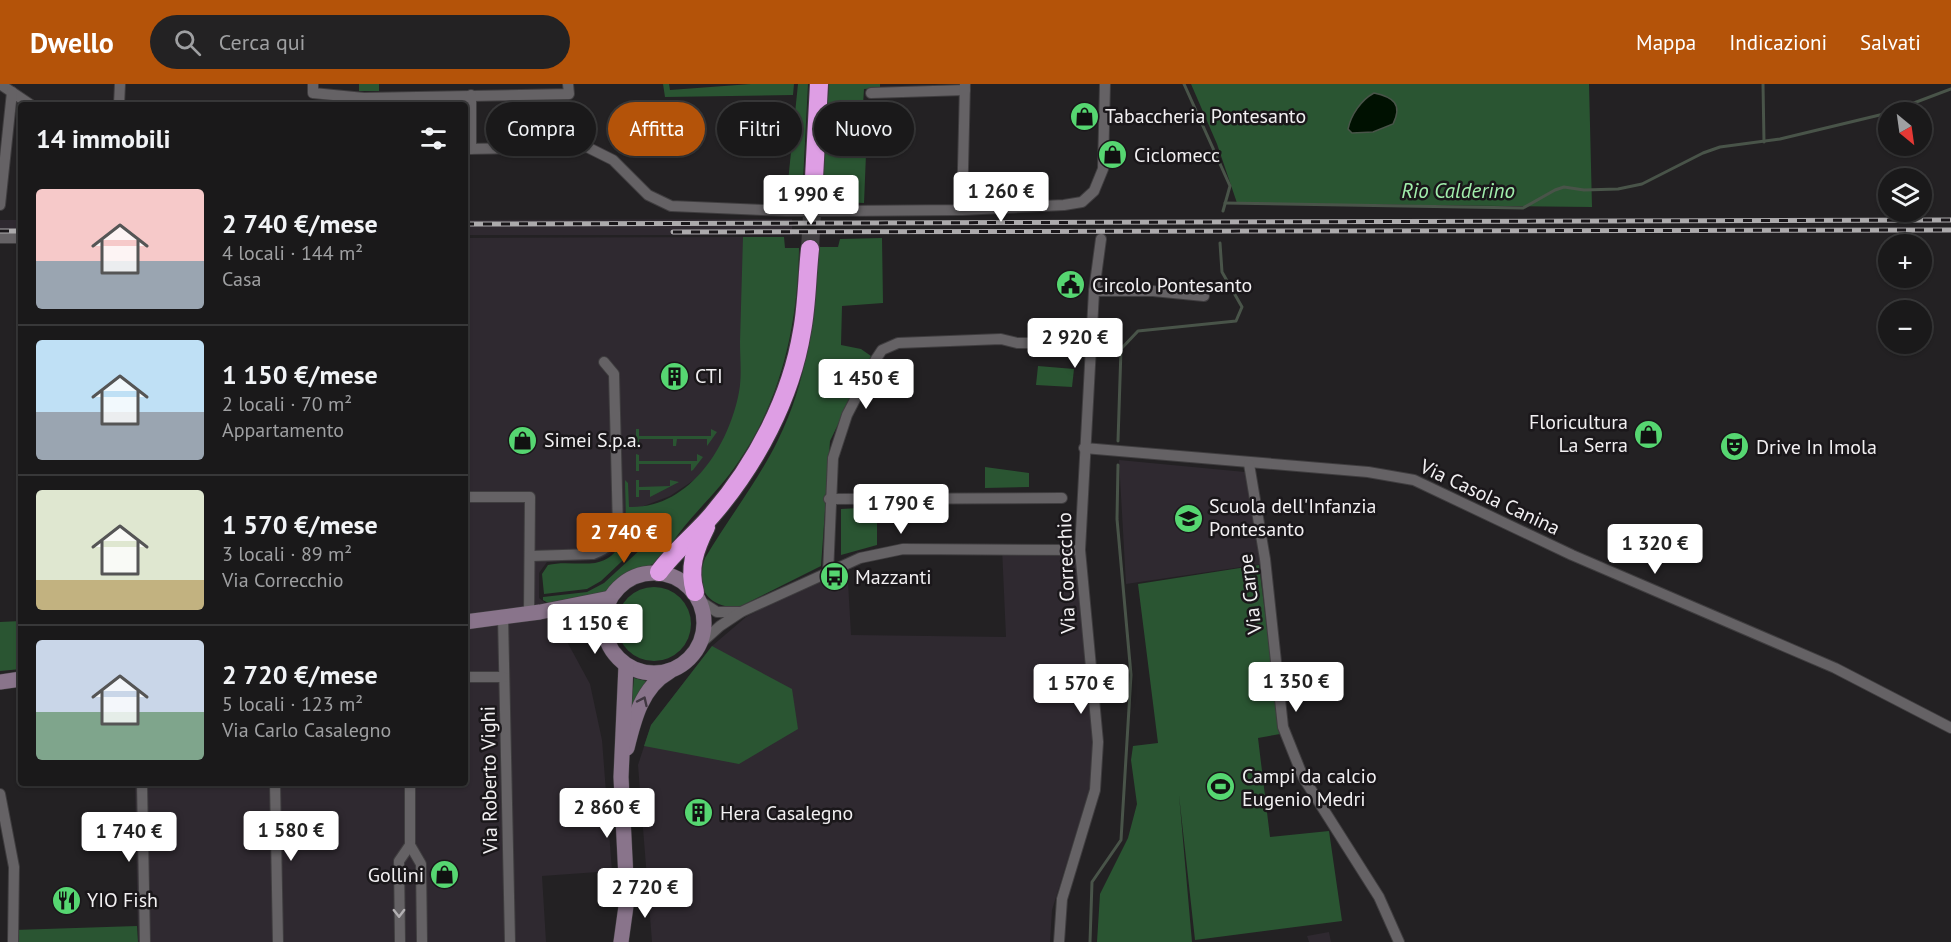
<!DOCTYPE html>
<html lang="it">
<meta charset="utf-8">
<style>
body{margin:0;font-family:"PT Sans",sans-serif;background:#232223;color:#f1f3f6;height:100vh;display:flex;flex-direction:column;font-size:22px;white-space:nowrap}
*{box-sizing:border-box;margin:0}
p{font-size:20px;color:#9fa0a2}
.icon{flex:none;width:33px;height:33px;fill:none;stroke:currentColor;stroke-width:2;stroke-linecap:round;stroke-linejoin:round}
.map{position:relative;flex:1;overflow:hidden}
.sheet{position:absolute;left:18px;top:18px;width:450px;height:684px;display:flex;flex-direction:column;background:#1a191a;border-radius:6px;box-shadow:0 2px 4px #0004,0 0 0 2px #383839}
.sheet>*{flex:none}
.guide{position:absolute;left:486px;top:18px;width:570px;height:54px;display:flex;gap:12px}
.needle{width:39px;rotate:151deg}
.controls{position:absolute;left:1878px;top:18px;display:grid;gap:12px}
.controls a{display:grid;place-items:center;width:54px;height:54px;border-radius:50%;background:#1a191a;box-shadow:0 2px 4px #0004,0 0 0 2px #383839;font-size:30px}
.price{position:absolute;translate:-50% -51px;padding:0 14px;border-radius:6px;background:#fff;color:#222;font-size:20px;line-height:39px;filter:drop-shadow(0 2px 3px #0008)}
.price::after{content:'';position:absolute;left:50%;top:36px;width:18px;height:14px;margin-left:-9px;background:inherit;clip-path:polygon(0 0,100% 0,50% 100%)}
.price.on{background:#b45309;color:#fff}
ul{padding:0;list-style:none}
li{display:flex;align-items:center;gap:18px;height:150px;padding:0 18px}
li+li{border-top:2px solid #383839}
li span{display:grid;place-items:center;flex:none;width:168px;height:120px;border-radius:6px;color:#555}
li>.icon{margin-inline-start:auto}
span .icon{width:72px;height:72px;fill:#fffc;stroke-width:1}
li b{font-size:26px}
h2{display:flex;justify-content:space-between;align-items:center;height:72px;padding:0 18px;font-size:26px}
.chip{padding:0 21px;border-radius:27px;background:#1a191a;box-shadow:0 2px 4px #0004,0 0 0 2px #383839;font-size:21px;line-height:54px}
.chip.on{background:#b45309;color:#fff}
header{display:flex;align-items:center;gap:36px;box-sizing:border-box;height:84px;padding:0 30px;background:#b45309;color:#fff}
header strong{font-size:28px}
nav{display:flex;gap:33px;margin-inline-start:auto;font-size:21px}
.search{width:420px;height:54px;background:#232223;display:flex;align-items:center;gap:15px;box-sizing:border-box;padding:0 21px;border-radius:33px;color:#9fa0a2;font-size:22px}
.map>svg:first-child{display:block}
.built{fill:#2f2930}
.green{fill:#2a5532}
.water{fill:#001101;stroke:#495449;stroke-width:1.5}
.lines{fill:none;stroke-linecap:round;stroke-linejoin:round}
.stream{stroke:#495449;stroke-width:3}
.highway-tunnel{stroke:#424042;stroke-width:18;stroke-dasharray:18 9;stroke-linecap:butt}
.street-casing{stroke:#3f3d3f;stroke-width:12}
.secondary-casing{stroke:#3f3d3f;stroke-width:16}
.highway-casing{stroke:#3f3d3f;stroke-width:20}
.street{stroke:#656265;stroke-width:10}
.secondary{stroke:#89748b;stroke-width:15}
.highway{stroke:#de9ee4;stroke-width:18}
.rail-casing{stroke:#acaaac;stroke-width:5}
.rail{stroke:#1a171a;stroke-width:3;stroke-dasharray:9;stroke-linecap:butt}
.street-bridge-casing{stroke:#3f3d3f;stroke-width:12;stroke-linecap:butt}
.street-bridge{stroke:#656265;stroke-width:10}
.oneway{stroke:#413842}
.oneway2{stroke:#b3b0b3}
.labels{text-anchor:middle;stroke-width:5;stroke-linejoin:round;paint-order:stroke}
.poi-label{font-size:20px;fill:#f2f0f2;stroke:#1a171a;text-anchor:start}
.street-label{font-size:20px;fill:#f2f0f2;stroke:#1a171a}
.water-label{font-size:21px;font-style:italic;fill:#a1eeac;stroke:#1a171a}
</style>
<header>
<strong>Dwello</strong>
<div class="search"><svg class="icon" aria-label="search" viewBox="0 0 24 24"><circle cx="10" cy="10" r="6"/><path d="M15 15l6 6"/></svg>Cerca qui</div>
<nav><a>Mappa</a><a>Indicazioni</a><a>Salvati</a></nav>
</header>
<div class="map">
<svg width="1951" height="858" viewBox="0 0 1951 858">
<rect width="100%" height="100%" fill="#232123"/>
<g class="built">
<polygon points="792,135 792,151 465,151 465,136"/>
<rect x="0" y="136" width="21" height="16"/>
<polygon points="743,153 747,307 722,362 700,392 670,412 623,430 620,458 609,471 597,476 547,478 539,489 539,514 547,520 548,539 565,554 590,600 602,656 612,787 542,792 546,858 138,858 135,699 465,699 465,154"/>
<polygon points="1119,376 1245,388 1262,480 1126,500"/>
<polygon points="1002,464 1083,467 1102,665 1052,826 1050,858 652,858 638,681 651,641 712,562 746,533 847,481 851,551 1006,553"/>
<polygon points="1329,848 1331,858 1309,858 1307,852"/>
</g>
<g class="green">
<rect x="359" y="0" width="20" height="7"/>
<polygon points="663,0 669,0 670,6 751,0 794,0 793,11 665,13"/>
<polygon points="798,0 808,0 802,117 786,117"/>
<polygon points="829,0 880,0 880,4 864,5 860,68 866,70 864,119 820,117"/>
<polygon points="1191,0 1589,0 1592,123 1237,119 1217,60"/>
<path d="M 743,153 L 784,153 L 785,164 L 799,164 C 798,239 782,314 739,377 C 719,408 690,431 670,462 L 649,458 L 639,461 L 601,497 L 587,505 L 544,510 L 542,490 L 548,481 C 563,477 579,481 595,479 C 633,472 625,425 625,396 L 628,399 L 629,423 C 690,425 729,361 739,308 C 742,292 740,274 740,258 C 741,223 742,188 743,153 Z"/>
<path d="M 882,154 L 883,219 L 842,222 L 841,261 L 861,265 L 871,272 L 830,357 L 821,482 L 739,523 C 707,524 694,503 705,474 C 728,435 758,397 778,356 C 809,294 814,231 819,163 L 838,163 L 840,155 Z"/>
<polygon points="1038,282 1074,285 1072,303 1036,301"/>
<polygon points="636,345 639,345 639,352 711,352 711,345 717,348 707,362 707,355 677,355 676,362 673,362 673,355 639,355 639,362 636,361"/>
<polygon points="636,370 639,371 639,377 697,377 697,370 703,373 693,386 691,387 691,380 639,380 639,387 636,387"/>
<polygon points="985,383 1029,389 1029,403 985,404"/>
<polygon points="636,396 639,396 639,403 670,402 670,396 679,398 650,413 650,406 639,406 639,413 636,413"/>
<polygon points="877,423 877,461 841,471 841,425"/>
<polygon points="648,463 665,468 656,479 622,491 605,508 591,514 548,519 543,516 543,513 587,508 604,499 641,465"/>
<polygon points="1259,481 1280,650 1258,654 1270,753 1329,747 1342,837 1195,856 1179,711 1192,858 1097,858 1100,810 1128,754 1137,720 1131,676 1133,662 1158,659 1138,500"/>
<circle cx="654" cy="540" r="37"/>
<polygon points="21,537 21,585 0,587 0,538"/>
<polygon points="712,562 792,605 798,645 739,680 644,662 651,641"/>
<polygon points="634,594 646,597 631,627"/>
<polygon points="137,842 138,858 14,858 14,846"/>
</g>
<path class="water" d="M 1374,9 C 1393,13 1403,20 1393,40 L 1373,48 L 1352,49 L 1348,45 C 1351,31 1361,16 1374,9 Z"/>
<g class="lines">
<g class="stream">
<polyline points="1184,0 1230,102 1223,127"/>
<polyline points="1763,0 1764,58"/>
<polyline points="1890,28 1951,5"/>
<polyline points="1225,119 1523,124 1555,106 1564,103 1584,106 1618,105 1642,100 1703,69 1720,63 1780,55 1888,29"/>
<polyline points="1118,357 1121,265 1138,247 1236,237 1242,223 1222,188 1220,159"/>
<polyline points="1090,858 1092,798 1121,756 1131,591 1117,435 1118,381"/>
</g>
<polyline class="highway-tunnel" points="810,165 813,113"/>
<defs>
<g id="street">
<polyline points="0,0 31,21"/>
<polyline points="313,0 313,9 364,14 569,10 568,0"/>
<polyline points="871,9 965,6"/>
<polyline points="119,21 120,0"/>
<polyline points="465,65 587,63 613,76 648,111 671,122 786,127"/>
<polyline points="471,65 471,11"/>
<polyline points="0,121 12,8"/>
<polyline points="962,126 965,0"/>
<polyline points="836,127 962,126 1064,121 1082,118 1094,107 1103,85 1105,0"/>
<polyline points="0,154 21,154"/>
<polyline points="1094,207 1153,207 1204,212"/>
<polyline points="1084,364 1368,388 1414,396 1572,471 1835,584 1951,644"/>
<polyline points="1249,380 1265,475 1283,643 1303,693 1379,813 1399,858"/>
<polyline points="465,413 530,413 529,529"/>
<polyline points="829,415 1062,414"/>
<path d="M 531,472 L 593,470 C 608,465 612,459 618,444 L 614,290 L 604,278"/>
<polyline points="828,490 833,374 847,331 876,275 882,266 898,259 1001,255 1017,259 1091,259"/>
<polyline points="700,517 717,528 741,528"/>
<polyline points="503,533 510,858"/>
<polyline points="701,559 720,542 741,528 860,474 903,465 1080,466"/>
<polyline points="465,593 504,593"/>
<polyline points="142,699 145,858"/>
<polyline points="275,699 278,858"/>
<polyline points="410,699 410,761 421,780 422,858"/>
<polyline points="0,710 14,783 13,858"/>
<polyline points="400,858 399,777 410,761"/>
<polyline points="1059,858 1062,815 1095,706 1098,658 1080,466 1094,207 1101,155"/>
</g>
<g id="secondary">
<circle cx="654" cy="539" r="50"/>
<polyline points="561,530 604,539"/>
<polyline points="465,538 540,528 610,514"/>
<polyline points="0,598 21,595"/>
<path d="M 627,664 C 634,635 642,603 669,588"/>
<polyline points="621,858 627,815 621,693 626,581"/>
</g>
<g id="highway">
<polyline points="813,113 819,0"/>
<path d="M 659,488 C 674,467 695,451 712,431 C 756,380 791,314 802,247 C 807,221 807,192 810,165"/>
<path d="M 695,508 C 688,484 695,465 706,443"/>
</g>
</defs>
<use href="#street" class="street-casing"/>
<use href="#secondary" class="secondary-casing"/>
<use href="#highway" class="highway-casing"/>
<use href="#street" class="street"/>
<use href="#secondary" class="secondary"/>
<use href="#highway" class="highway"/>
<defs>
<g id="rail">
<polyline points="465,140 1951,136"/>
<polyline points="0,147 21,147"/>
<polyline points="673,148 1951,146"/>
</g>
</defs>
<use href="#rail" class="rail-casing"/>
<use href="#rail" class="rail"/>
<defs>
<polyline id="street-bridge" points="786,127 836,127"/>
</defs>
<use href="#street-bridge" class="street-bridge-casing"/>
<use href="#street-bridge" class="street-bridge"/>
</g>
<defs><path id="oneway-chevron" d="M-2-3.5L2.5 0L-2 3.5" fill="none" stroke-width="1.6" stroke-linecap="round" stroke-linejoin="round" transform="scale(1.5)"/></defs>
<use class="oneway" href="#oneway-chevron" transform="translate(643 617) rotate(-65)"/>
<use class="oneway2" href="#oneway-chevron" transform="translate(399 829) rotate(89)"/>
<defs>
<symbol id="shop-disc" viewBox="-11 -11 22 22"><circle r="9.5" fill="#56d671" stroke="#1a171a"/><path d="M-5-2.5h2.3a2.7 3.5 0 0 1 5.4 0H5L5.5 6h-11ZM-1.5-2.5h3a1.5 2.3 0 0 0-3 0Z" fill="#111"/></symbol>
<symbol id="civic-disc" viewBox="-11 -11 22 22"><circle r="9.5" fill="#56d671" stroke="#1a171a"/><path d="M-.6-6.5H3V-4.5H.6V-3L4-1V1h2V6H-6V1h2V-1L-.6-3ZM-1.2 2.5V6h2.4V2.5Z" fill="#111"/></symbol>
<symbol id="building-disc" viewBox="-11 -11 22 22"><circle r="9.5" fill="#56d671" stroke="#1a171a"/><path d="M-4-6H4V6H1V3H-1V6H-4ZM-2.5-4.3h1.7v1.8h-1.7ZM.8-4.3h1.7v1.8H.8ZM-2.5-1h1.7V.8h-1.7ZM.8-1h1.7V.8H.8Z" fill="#111"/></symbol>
<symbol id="theatre-disc" viewBox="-11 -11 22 22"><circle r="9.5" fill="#56d671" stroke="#1a171a"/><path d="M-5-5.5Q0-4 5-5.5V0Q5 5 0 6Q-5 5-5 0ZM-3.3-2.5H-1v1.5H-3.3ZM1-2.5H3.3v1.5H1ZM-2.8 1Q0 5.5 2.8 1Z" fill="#111"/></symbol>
<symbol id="school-disc" viewBox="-11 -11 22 22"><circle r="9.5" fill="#56d671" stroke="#1a171a"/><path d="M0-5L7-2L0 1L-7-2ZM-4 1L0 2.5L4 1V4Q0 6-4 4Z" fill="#111"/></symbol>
<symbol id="bus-disc" viewBox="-11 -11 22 22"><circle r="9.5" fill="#56d671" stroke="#1a171a"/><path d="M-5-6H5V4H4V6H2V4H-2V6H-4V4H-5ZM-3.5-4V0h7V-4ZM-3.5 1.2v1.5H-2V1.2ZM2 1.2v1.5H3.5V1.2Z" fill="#111"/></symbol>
<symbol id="stadium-disc" viewBox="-11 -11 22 22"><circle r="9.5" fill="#56d671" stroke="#1a171a"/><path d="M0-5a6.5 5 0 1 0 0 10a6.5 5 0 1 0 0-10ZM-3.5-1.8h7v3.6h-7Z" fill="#111"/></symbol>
<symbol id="restaurant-disc" viewBox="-11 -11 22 22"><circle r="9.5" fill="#56d671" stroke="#1a171a"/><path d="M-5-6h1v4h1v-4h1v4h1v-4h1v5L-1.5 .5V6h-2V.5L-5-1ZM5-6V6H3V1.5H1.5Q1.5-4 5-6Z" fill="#111"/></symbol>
</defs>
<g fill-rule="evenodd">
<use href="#shop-disc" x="1068" y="16" width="33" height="33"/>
<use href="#shop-disc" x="1096" y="54" width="33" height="33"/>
<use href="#civic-disc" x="1054" y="184" width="33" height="33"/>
<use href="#building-disc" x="658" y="276" width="33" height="33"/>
<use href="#shop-disc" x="1632" y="334" width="33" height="33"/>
<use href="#shop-disc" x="506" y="340" width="33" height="33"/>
<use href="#theatre-disc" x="1718" y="346" width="33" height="33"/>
<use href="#school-disc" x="1172" y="418" width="33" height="33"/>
<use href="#bus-disc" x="818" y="476" width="33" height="33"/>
<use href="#stadium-disc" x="1204" y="686" width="33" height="33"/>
<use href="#building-disc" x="682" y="712" width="33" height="33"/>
<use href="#shop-disc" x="428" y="774" width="33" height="33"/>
<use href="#restaurant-disc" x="50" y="800" width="33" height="33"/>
</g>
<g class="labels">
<g class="poi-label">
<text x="1105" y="39">Tabaccheria Pontesanto</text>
<text x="1134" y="78">Ciclomecc</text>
<text x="1092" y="208">Circolo Pontesanto</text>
<text x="695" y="299">CTI</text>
<text x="1628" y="345" text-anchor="end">Floricultura<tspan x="1628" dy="23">La Serra</tspan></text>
<text x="544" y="363">Simei S.p.a.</text>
<text x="1756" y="370">Drive In Imola</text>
<text x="1209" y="429">Scuola dell'Infanzia<tspan x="1209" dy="23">Pontesanto</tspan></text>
<text x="855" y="500">Mazzanti</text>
<text x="1242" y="699">Campi da calcio<tspan x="1242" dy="23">Eugenio Medri</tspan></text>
<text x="720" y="736">Hera Casalegno</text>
<text x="424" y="798" text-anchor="end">Gollini</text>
<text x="87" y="823">YIO Fish</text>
</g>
<g class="street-label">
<text transform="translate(1490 413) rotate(25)" y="7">Via Casola Canina</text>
<text transform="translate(1066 489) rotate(-92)" y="7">Via Correcchio</text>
<text transform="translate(1250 510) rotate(-97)" y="7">Via Carpe</text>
<text transform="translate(489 696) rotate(-91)" y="7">Via Roberto Vighi</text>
</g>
<g class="water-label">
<text x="1458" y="114">Rio Calderino</text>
</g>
</g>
</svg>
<div class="controls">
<a><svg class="needle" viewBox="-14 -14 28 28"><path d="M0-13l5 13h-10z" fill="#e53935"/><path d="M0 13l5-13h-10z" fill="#9fa0a2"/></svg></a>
<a><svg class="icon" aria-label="layers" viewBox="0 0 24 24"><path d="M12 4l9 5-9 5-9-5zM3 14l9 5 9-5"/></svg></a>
<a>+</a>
<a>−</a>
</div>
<b class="price" style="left:1001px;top:139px">1 260 €</b>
<b class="price" style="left:811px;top:142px">1 990 €</b>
<b class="price" style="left:1075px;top:285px">2 920 €</b>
<b class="price" style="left:866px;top:326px">1 450 €</b>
<b class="price" style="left:901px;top:451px">1 790 €</b>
<b class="price on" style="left:624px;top:480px">2 740 €</b>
<b class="price" style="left:1655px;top:491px">1 320 €</b>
<b class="price" style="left:595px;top:571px">1 150 €</b>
<b class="price" style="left:1296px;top:629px">1 350 €</b>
<b class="price" style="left:1081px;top:631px">1 570 €</b>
<b class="price" style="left:607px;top:755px">2 860 €</b>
<b class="price" style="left:291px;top:778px">1 580 €</b>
<b class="price" style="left:129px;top:779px">1 740 €</b>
<b class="price" style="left:645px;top:835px">2 720 €</b>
<div class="guide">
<a class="chip">Compra</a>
<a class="chip on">Affitta</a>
<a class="chip">Filtri</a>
<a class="chip">Nuovo</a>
</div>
<section class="sheet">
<h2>14 immobili<svg class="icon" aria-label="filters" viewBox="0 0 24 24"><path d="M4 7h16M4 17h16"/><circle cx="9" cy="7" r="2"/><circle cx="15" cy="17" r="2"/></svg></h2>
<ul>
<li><span style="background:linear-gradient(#f6c9c9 60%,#9aa5b1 0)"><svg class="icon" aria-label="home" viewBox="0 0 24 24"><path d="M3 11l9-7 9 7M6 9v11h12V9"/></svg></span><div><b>2 740 €/mese</b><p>4 locali · 144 m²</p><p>Casa</p></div></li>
<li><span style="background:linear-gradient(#bfe0f5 60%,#9aa5b1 0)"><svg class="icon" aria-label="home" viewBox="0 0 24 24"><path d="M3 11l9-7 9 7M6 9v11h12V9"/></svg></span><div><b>1 150 €/mese</b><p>2 locali · 70 m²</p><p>Appartamento</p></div></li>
<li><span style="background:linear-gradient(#dfe7d0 75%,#c2b280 0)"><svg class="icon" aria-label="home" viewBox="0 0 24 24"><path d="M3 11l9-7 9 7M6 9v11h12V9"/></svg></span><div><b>1 570 €/mese</b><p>3 locali · 89 m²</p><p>Via Correcchio</p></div></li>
<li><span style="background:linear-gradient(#c9d6e8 60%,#7fa58c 0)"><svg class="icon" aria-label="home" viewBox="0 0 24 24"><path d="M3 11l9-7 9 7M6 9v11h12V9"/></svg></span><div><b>2 720 €/mese</b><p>5 locali · 123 m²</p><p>Via Carlo Casalegno</p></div></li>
</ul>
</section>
</div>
